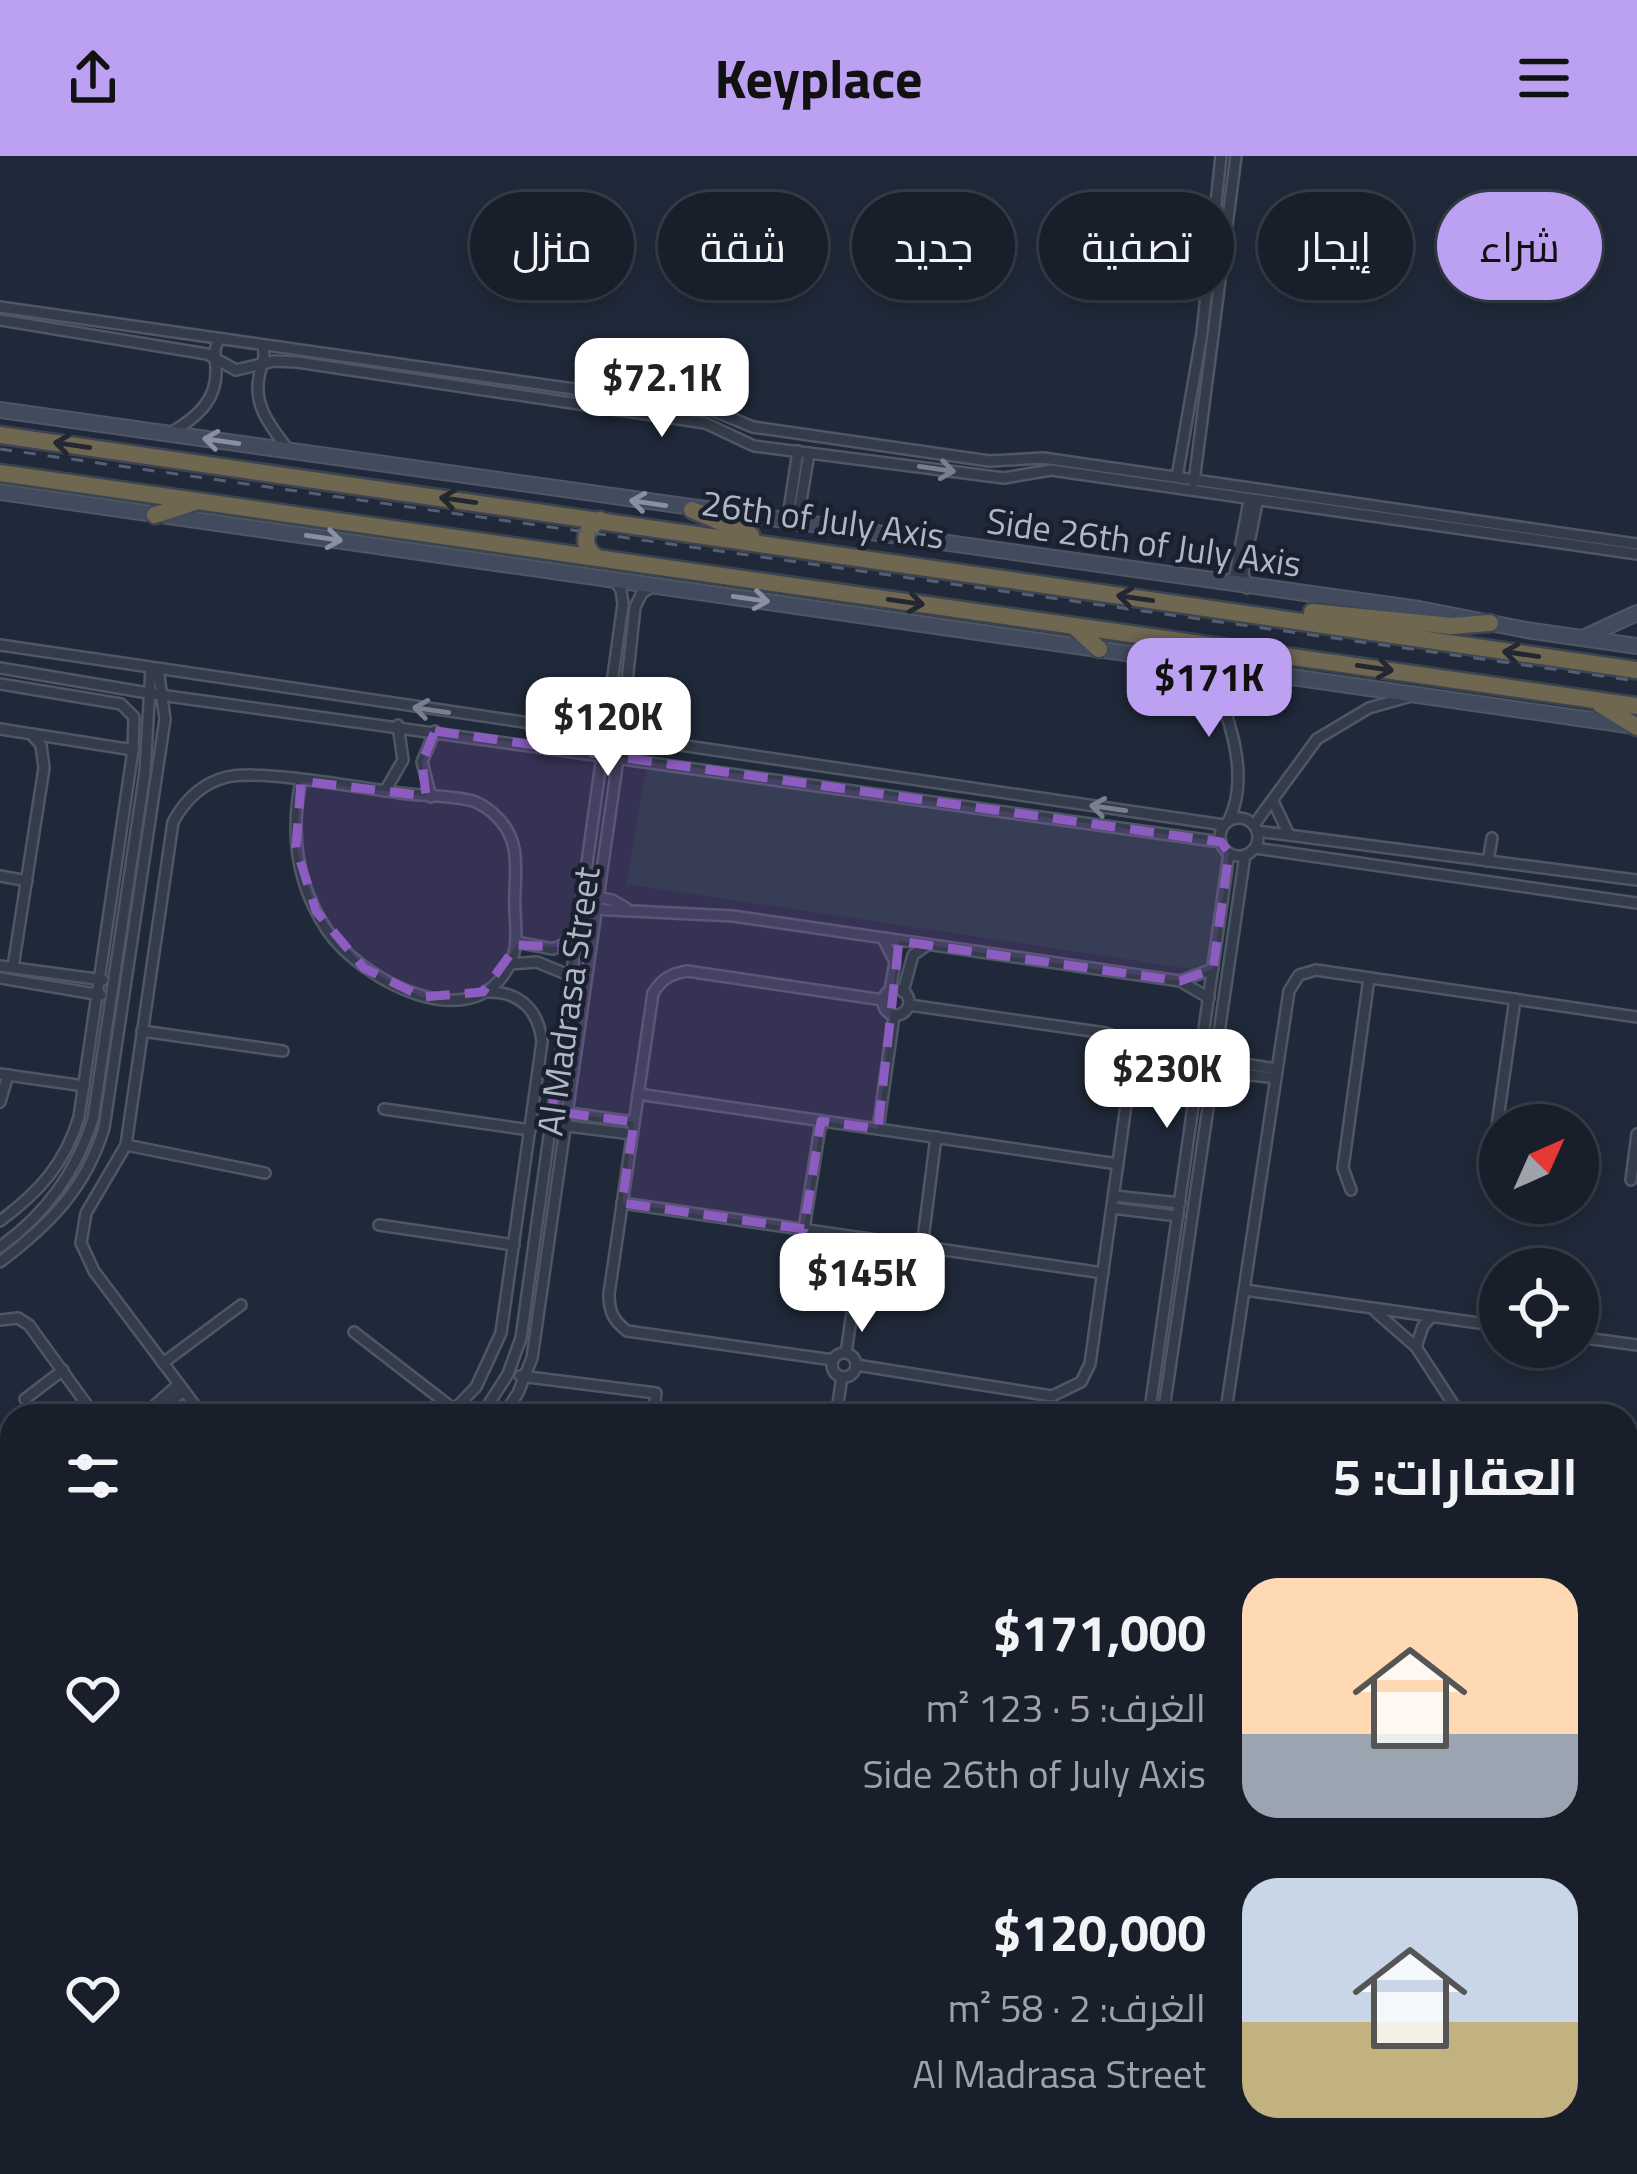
<!DOCTYPE html>
<html lang="ar">
<meta charset="utf-8">
<style>
body{margin:0;font-family:"Titillium Web",Cairo,sans-serif;background:#212733;color:#f1f3f6;direction:rtl;height:100vh;display:flex;flex-direction:column;font-size:45px;white-space:nowrap}
*{box-sizing:border-box;margin:0}
p{font-size:39px;color:#9fa2a9}
.icon{flex:none;width:66px;height:66px;fill:none;stroke:currentColor;stroke-width:2;stroke-linecap:round;stroke-linejoin:round}
.map{position:relative;flex:1;overflow:hidden;direction:ltr}
.panel{position:absolute;left:0px;top:1248px;width:1638px;height:771px;display:flex;flex-direction:column;background:#181f2b;border-radius:36px 36px 0 0;box-shadow:0 6px 18px #0003,0 0 0 3px #363d47;direction:rtl}
.panel>*{flex:none}
.banner{position:absolute;left:36px;top:36px;width:1566px;height:108px;direction:rtl;display:flex;gap:24px}
.needle{width:78px;rotate:45deg}
.fabs{position:absolute;left:1479px;top:948px;display:grid;gap:24px}
.fabs a{display:grid;place-items:center;width:120px;height:120px;border-radius:50%;background:#181f2b;box-shadow:0 6px 18px #0003,0 0 0 3px #363d47;font-size:60px}
.price{position:absolute;translate:-50% -102px;padding:0 27px;border-radius:24px;background:#fff;color:#222;font-size:39px;line-height:78px;filter:drop-shadow(0 3px 6px #0008)}
.price::after{content:'';position:absolute;left:50%;top:72px;width:36px;height:27px;margin-left:-18px;background:inherit;clip-path:polygon(0 0,100% 0,50% 100%)}
.price.current{background:#bca0f2;color:#111}
ul{padding:0;list-style:none}
li{display:flex;align-items:center;gap:36px;height:300px;padding:0 60px}
li span{display:grid;place-items:center;flex:none;width:336px;height:240px;border-radius:36px;color:#555}
li>.icon{margin-inline-start:auto}
span .icon{width:144px;height:144px;fill:#fffc;stroke-width:1}
li b{font-size:51px}
h2{display:flex;justify-content:space-between;align-items:center;height:144px;padding:0 60px;font-size:51px}
.pill{padding:0 42px;border-radius:54px;background:#181f2b;box-shadow:0 6px 18px #0003,0 0 0 3px #363d47;font-size:42px;line-height:108px}
.pill.current{background:#bca0f2;color:#111}
header{display:flex;justify-content:space-between;align-items:center;height:156px;padding:0 60px;background:#bca0f2;color:#111;font-size:54px;font-weight:700}
.map>svg:first-child{display:block}
.green{fill:#22363a}
.lines{fill:none;stroke-linecap:round;stroke-linejoin:round}
.street-casing{stroke:#4f5664;stroke-width:14}
.secondary-casing{stroke:#4f5664;stroke-width:18}
.highway-casing{stroke:#3c4351;stroke-width:21}
.street{stroke:#343b4a;stroke-width:9}
.secondary{stroke:#424a5d;stroke-width:14}
.highway{stroke:#706751;stroke-width:16}
.rail{stroke:#565f71;stroke-width:3;stroke-dasharray:12 12;stroke-linecap:butt}
.oneway{stroke:#8990a1}
.oneway2{stroke:#232732}
.oneway3{stroke:#787f8e}
.marked{fill:#8d5cc1;fill-opacity:0.2;stroke:#8d5cc1;stroke-width:9;stroke-dasharray:24 15;stroke-linejoin:round}
.labels{text-anchor:middle;stroke-width:9;stroke-linejoin:round;paint-order:stroke}
.street-label{font-size:36px;fill:#afb6c6;stroke:#1a202e}
</style>
<header><svg class="icon" aria-label="menu" viewBox="0 0 24 24"><path d="M4 6h16M4 12h16M4 18h16"/></svg>Keyplace<svg class="icon" aria-label="share" viewBox="0 0 24 24"><path d="M12 15V3M7 8l5-5 5 5M5 13v7h14v-7"/></svg></header>
<div class="map">
<svg width="1637" height="2018" viewBox="0 0 1637 2018">
<rect width="100%" height="100%" fill="#202939"/>
<polygon class="green" points="647,609 1233,693 1217,817 626,728"/>
<g class="lines">
<defs>
<g id="street">
<polyline points="0,151 707,252 753,271 989,305 1043,302 1637,388"/>
<polyline points="0,164 207,198 236,214 274,205 297,206 705,267 754,290 1004,322 1051,314 1637,398"/>
<path d="M 263,191 C 266,204 261,208 259,221 C 253,252 273,273 290,296"/>
<path d="M 170,277 C 195,263 217,245 216,214 C 216,200 212,196 219,184"/>
<polyline points="1177,321 1202,177 1221,0"/>
<polyline points="1194,326 1236,0"/>
<polyline points="787,367 798,295"/>
<polyline points="797,369 809,297"/>
<polyline points="1229,427 1235,419 1249,345"/>
<polyline points="1247,432 1243,417 1257,347"/>
<polyline points="0,489 1224,669"/>
<path d="M 1208,508 C 1226,554 1252,617 1229,664"/>
<polyline points="0,512 160,539 1221,686"/>
<path d="M 0,528 L 121,548 L 134,561 L 133,594 L 79,961 C 65,1008 39,1036 0,1065"/>
<polyline points="0,573 133,594"/>
<polyline points="385,635 403,604 398,569"/>
<polyline points="431,641 422,606 435,575"/>
<polyline points="1273,645 1289,679"/>
<circle cx="1239" cy="681" r="19"/>
<polyline points="1254,669 1317,583 1369,552 1411,540"/>
<polyline points="1257,675 1637,724"/>
<polyline points="1255,692 1637,747"/>
<polyline points="1488,705 1492,682"/>
<polyline points="0,720 27,725"/>
<polyline points="592,740 612,744 626,752"/>
<polyline points="592,753 733,760 1180,825 1209,842"/>
<polyline points="883,782 895,806 890,834"/>
<polyline points="516,786 553,793 576,783"/>
<polyline points="510,808 537,806 571,820"/>
<polyline points="0,810 103,824"/>
<polyline points="13,811 44,612 41,589 31,578"/>
<polyline points="0,822 101,839"/>
<polyline points="1180,825 1213,813"/>
<circle cx="896" cy="846" r="13"/>
<polyline points="903,836 913,799 926,790"/>
<polyline points="142,875 283,895"/>
<polyline points="1213,903 1277,913"/>
<polyline points="1211,914 1276,922"/>
<polyline points="0,918 84,930"/>
<polyline points="638,938 1118,1008"/>
<polyline points="0,946 8,919"/>
<polyline points="384,953 530,974"/>
<polyline points="562,956 634,966"/>
<polyline points="560,969 632,978"/>
<polyline points="878,973 894,860"/>
<polyline points="126,989 265,1017"/>
<polyline points="1492,1005 1515,843"/>
<polyline points="1631,1024 1637,978"/>
<polyline points="1351,1034 1343,1012 1369,822"/>
<polyline points="1114,1040 1180,1047"/>
<polyline points="622,1047 1103,1117"/>
<polyline points="1112,1052 1178,1060"/>
<polyline points="379,1069 514,1089"/>
<polyline points="804,1073 821,965"/>
<path d="M 0,1091 C 46,1058 76,1017 93,963 L 145,616 L 151,512"/>
<polyline points="922,1091 936,981"/>
<path d="M 0,1106 C 49,1069 86,1032 104,972 L 165,563 L 158,513"/>
<polyline points="1245,1134 1500,1170"/>
<polyline points="1375,1155 1416,1191 1461,1260"/>
<polyline points="0,1164 18,1162 29,1169 95,1260"/>
<polyline points="354,1176 455,1254"/>
<polyline points="1578,1181 1637,1189"/>
<polyline points="1416,1191 1423,1170 1432,1160"/>
<polyline points="846,1197 863,1082"/>
<circle cx="844" cy="1209" r="12"/>
<path d="M 833,1204 L 627,1175 C 613,1164 609,1156 609,1138 L 653,837 C 662,823 670,818 687,815 L 883,844"/>
<polyline points="163,1207 241,1149"/>
<path d="M 856,1209 L 1052,1240 L 1081,1226 L 1090,1208 L 1132,906 C 1129,890 1122,882 1106,877 L 909,849"/>
<polyline points="520,1220 656,1237 653,1260"/>
<polyline points="179,1228 155,1249 161,1252 184,1235"/>
<polyline points="25,1243 63,1214"/>
<polyline points="1226,1254 1289,835 1299,819 1316,814 1637,861"/>
<path d="M 203,1260 L 94,1115 L 81,1087 L 86,1057 L 126,989 L 173,666 C 185,644 202,627 227,621 C 261,613 360,632 400,637 C 423,640 450,639 473,645 C 481,648 490,654 496,660 C 519,682 516,707 515,736 C 513,759 521,787 510,808 C 473,885 360,823 327,774 C 297,729 290,678 301,625"/>
<path d="M 448,1260 L 476,1231 L 501,1177 L 542,886 C 539,855 520,835 488,836"/>
<polyline points="481,1260 508,1218 521,1182 623,448 621,434 614,423"/>
<polyline points="503,1260 518,1237 532,1202 621,582 635,451 642,437 653,430"/>
<polyline points="836,1260 842,1221"/>
<polyline points="1149,1260 1229,697"/>
<polyline points="1163,1260 1245,699"/>
<polyline points="1219,1260 1230,1253 1243,1260"/>
<polyline points="1626,1328 1637,1330"/>
<polyline points="0,1346 12,1342"/>
<polyline points="1626,1396 1637,1397"/>
<polyline points="0,1416 12,1432"/>
<polyline points="1626,1422 1637,1423"/>
<polyline points="1626,1440 1637,1441"/>
<polyline points="1626,1501 1637,1503"/>
<polyline points="0,1526 12,1517"/>
<polyline points="0,1618 12,1609"/>
<polyline points="0,1651 12,1642"/>
<polyline points="12,1721 12,1735"/>
<polyline points="1626,1767 1637,1783"/>
<polyline points="1626,1813 1637,1783"/>
<polyline points="0,1823 12,1839"/>
<polyline points="0,1852 12,1868"/>
<polyline points="1626,1941 1637,1943"/>
<polyline points="1626,1963 1637,1965"/>
<polyline points="116,2007 124,2018"/>
<polyline points="138,2007 146,2018"/>
<polyline points="216,2007 224,2018"/>
<polyline points="387,2007 395,2018"/>
<polyline points="405,2007 413,2018"/>
<polyline points="735,2007 743,2018"/>
<polyline points="766,2007 774,2018"/>
<polyline points="432,2018 446,2007"/>
<polyline points="576,2018 591,2007"/>
<polyline points="674,2018 688,2007"/>
<polyline points="711,2018 726,2007"/>
</g>
<g id="secondary">
<polyline points="0,254 1419,453 1526,474 1637,490"/>
<polyline points="0,336 1634,570"/>
<polyline points="1587,480 1637,457"/>
</g>
<g id="highway">
<polyline points="0,279 1637,514"/>
<polyline points="0,317 1637,550"/>
<polyline points="692,354 751,379"/>
<polyline points="155,359 195,346"/>
<path d="M 597,402 C 581,390 583,374 600,364"/>
<polyline points="1312,456 1451,470 1490,467"/>
<polyline points="1074,470 1099,493"/>
<polyline points="1601,549 1637,571"/>
</g>
</defs>
<use href="#street" class="street-casing"/>
<use href="#secondary" class="secondary-casing"/>
<use href="#highway" class="highway-casing"/>
<use href="#street" class="street"/>
<use href="#secondary" class="secondary"/>
<use href="#highway" class="highway"/>
<polyline class="rail" points="0,293 1637,525"/>
</g>
<defs><path id="oneway-shaft" d="M-6 0H5M1.5-3L5.5 0L1.5 3" fill="none" stroke-width="1.6" stroke-linecap="round" stroke-linejoin="round" transform="scale(3)"/></defs>
<g class="oneway">
<use href="#oneway-shaft" transform="translate(221 285) rotate(-172)"/>
<use href="#oneway-shaft" transform="translate(648 347) rotate(-172)"/>
<use href="#oneway-shaft" transform="translate(324 382) rotate(8)"/>
<use href="#oneway-shaft" transform="translate(751 443) rotate(8)"/>
</g>
<g class="oneway2">
<use href="#oneway-shaft" transform="translate(72 289) rotate(-172)"/>
<use href="#oneway-shaft" transform="translate(458 344) rotate(-172)"/>
<use href="#oneway-shaft" transform="translate(1135 442) rotate(-172)"/>
<use href="#oneway-shaft" transform="translate(906 446) rotate(8)"/>
<use href="#oneway-shaft" transform="translate(1521 498) rotate(-172)"/>
<use href="#oneway-shaft" transform="translate(1375 512) rotate(8)"/>
</g>
<g class="oneway3">
<use href="#oneway-shaft" transform="translate(937 313) rotate(8)"/>
<use href="#oneway-shaft" transform="translate(431 554) rotate(-172)"/>
<use href="#oneway-shaft" transform="translate(1108 652) rotate(-172)"/>
</g>
<path class="marked" d="M 435,575 L 1221,686 L 1229,697 L 1213,813 L 1180,825 L 899,785 L 878,973 L 821,965 L 804,1073 L 622,1047 L 634,966 L 552,955 L 575,792 L 517,789 L 483,836 L 422,841 L 364,812 L 316,755 L 296,691 L 301,625 L 426,640 L 422,606 Z"/>
<g class="labels">
<g class="street-label">
<text transform="translate(823 363) rotate(8)" y="13">26th of July Axis</text>
<text transform="translate(1144 386) rotate(8)" y="13">Side 26th of July Axis</text>
<text transform="translate(568 845) rotate(-82)" y="13">Al Madrasa Street</text>
</g>
</g>
</svg>
<div class="fabs">
<a><svg class="needle" viewBox="-14 -14 28 28"><path d="M0-13l5 13h-10z" fill="#e53935"/><path d="M0 13l5-13h-10z" fill="#9fa2a9"/></svg></a>
<a><svg class="icon" aria-label="locate" viewBox="0 0 24 24"><circle cx="12" cy="12" r="6"/><path d="M12 2v4M12 18v4M2 12h4M18 12h4"/></svg></a>
</div>
<b class="price" style="left:662px;top:284px">$72.1K</b>
<b class="price current" style="left:1209px;top:584px">$171K</b>
<b class="price" style="left:608px;top:623px">$120K</b>
<b class="price" style="left:1167px;top:975px">$230K</b>
<b class="price" style="left:862px;top:1179px">$145K</b>
<div class="banner">
<a class="pill current">شراء</a>
<a class="pill">إيجار</a>
<a class="pill">تصفية</a>
<a class="pill">جديد</a>
<a class="pill">شقة</a>
<a class="pill">منزل</a>
</div>
<section class="panel">
<h2>العقارات: 5<svg class="icon" aria-label="filters" viewBox="0 0 24 24"><path d="M4 7h16M4 17h16"/><circle cx="9" cy="7" r="2"/><circle cx="15" cy="17" r="2"/></svg></h2>
<ul>
<li><span style="background:linear-gradient(#ffd9b3 65%,#9aa5b1 0)"><svg class="icon" aria-label="home" viewBox="0 0 24 24"><path d="M3 11l9-7 9 7M6 9v11h12V9"/></svg></span><div><b>$171,000</b><p>الغرف: 5 · 123 m²</p><p>Side 26th of July Axis</p></div><svg class="icon" aria-label="heart" viewBox="0 0 24 24"><path d="M12 20l-8-8c-3-5 5-10 8-4 3-6 11-1 8 4z"/></svg></li>
<li><span style="background:linear-gradient(#c9d6e8 60%,#c2b280 0)"><svg class="icon" aria-label="home" viewBox="0 0 24 24"><path d="M3 11l9-7 9 7M6 9v11h12V9"/></svg></span><div><b>$120,000</b><p>الغرف: 2 · 58 m²</p><p>Al Madrasa Street</p></div><svg class="icon" aria-label="heart" viewBox="0 0 24 24"><path d="M12 20l-8-8c-3-5 5-10 8-4 3-6 11-1 8 4z"/></svg></li>
</ul>
</section>
</div>
